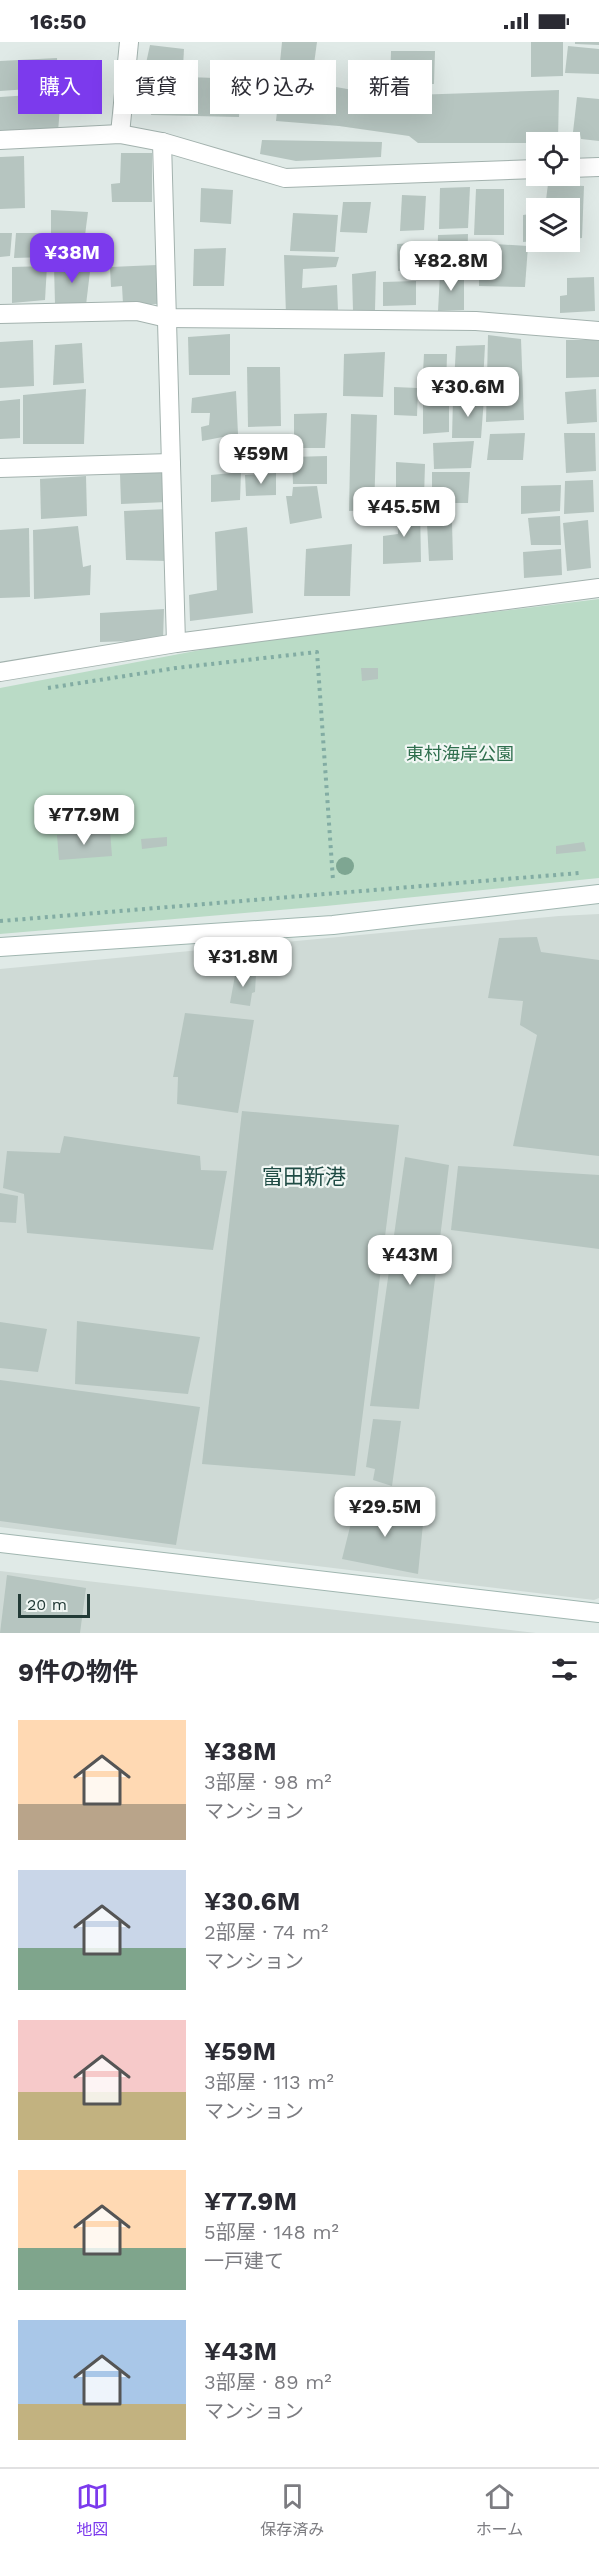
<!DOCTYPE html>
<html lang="ja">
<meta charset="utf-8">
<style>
body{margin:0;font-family:"Work Sans","Noto Sans JP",sans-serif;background:#f2f2f3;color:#2b2b33;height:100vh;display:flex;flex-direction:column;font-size:22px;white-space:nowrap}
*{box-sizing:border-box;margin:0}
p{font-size:20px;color:#7c7c81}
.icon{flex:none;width:33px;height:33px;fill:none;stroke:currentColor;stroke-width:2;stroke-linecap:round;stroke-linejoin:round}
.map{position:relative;height:1591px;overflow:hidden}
.side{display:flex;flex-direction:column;background:#fff;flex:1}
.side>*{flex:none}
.top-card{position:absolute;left:18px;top:18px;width:564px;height:54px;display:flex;gap:12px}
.buttons{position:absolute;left:526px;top:90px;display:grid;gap:12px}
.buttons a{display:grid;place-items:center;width:54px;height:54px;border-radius:0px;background:#fff;box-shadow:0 6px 24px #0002;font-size:30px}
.scale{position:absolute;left:18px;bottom:15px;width:72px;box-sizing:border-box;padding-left:6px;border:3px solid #223a36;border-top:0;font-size:16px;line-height:21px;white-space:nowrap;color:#223a36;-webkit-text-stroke:4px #f1f7f4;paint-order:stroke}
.price{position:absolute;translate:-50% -51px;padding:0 14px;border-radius:12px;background:#fff;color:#222;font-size:20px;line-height:39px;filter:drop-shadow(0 2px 3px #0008)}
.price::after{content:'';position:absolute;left:50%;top:36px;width:18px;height:14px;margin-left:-9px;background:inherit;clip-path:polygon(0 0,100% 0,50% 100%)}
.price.on{background:#7c3aed;color:#fff}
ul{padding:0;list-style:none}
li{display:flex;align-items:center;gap:18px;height:150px;padding:0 18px}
li span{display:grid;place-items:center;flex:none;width:168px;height:120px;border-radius:0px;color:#555}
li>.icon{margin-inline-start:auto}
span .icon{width:72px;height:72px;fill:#fffc;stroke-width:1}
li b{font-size:26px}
h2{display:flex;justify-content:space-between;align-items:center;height:72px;padding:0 18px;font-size:26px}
.chip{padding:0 21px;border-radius:0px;background:#fff;box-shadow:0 6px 24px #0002;font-size:21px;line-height:54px}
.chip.on{background:#7c3aed;color:#fff}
.status{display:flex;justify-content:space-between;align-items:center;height:42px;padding:0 30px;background:#fff;direction:ltr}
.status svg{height:16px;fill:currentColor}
.tab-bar{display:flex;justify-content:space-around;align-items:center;height:84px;border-top:2px solid #e1e1e2;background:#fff;font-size:16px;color:#7c7c81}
.tab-bar a{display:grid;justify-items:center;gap:3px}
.tab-bar .on{color:#7c3aed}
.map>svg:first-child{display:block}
.built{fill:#cfdad6}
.green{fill:#badbc6}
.building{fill:#b6c5c0}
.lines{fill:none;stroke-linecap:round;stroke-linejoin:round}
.street-casing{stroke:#a3b2ae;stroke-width:20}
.secondary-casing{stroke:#a0b6b0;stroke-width:20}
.path{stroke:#82aca3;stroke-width:4;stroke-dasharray:3 4.5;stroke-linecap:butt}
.street{stroke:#fff;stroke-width:18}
.secondary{stroke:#fff;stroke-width:18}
.tree{fill:#7ea692}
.labels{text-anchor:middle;stroke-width:4.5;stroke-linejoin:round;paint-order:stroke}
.park-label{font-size:18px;fill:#2e6e4d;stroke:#f1f7f4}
.quarter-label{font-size:21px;fill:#1f4b44;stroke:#f1f7f4}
</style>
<div class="status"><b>16:50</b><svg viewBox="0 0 49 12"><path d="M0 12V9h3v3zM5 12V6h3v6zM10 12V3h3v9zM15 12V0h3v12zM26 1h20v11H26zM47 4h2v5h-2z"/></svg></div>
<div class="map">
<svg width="599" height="1591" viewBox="0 0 599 1591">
<rect width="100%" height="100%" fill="#e0eae7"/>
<g class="built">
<polygon points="599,872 599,1556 594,1558 0,1485 0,927 559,874"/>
<polygon points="0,1529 536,1591 0,1591"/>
</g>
<polygon class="green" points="599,557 599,836 326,864 0,892 0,646 232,602"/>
<g class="building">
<polygon points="282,0 317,0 314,22 280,20"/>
<polygon points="531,0 563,0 563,34 531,35"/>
<polygon points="575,0 599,0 599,3 575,2"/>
<polygon points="150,3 184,7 183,25 145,26"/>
<polygon points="568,4 599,7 599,32 565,31"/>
<polygon points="391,9 435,9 434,42 390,42"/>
<polygon points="57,16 58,45 0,49 0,19"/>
<polygon points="187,28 186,57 188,35 241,37 239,75 151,73 156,29"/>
<polygon points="291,37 409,58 412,53 559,48 558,100 537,100 537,117 534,117 535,101 418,101 409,94 339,84 276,79 280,41 291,42"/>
<polygon points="61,51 58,90 0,92 0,55"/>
<polygon points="577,55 599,57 599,99 581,97 580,92 573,90"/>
<polygon points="262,98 382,100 381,115 296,119 260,112"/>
<polygon points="121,111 152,111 152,160 112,160 111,142 120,141"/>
<polygon points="24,114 25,166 0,167 0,115"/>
<polygon points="548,142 584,144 582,196 570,197 570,166 545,166"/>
<polygon points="470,145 468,186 439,187 440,146"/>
<polygon points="201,146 233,148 231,182 200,180"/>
<polygon points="476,147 504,147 504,193 474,193"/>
<polygon points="402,153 426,154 424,188 400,189"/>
<polygon points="343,160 371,160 367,191 340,190"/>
<polygon points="51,168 88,170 84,201 51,201"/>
<polygon points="293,171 338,173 335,210 290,209"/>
<polygon points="537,171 537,199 523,200 523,173"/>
<polygon points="0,191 12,191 10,214 0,215"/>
<polygon points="16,191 47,191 47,215 14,216"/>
<polygon points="468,192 467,227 437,229 438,193"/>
<polygon points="433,200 430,228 398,229 397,202"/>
<polygon points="480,201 528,204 525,245 479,244"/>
<polygon points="226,206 224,244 193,244 194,207"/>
<polygon points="284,213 339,215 336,225 303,227 302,246 337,243 338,269 286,273"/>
<polygon points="91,221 86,263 55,262 54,224"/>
<polygon points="157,223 158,262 123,262 122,244 111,245 110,225"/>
<polygon points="47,224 45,258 12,261 12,225"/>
<polygon points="376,229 375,268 353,269 352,232"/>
<polygon points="440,232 464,232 464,268 438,269"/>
<polygon points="594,235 595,269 560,271 560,254 567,253 567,236"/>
<polygon points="416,239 416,263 383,264 383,240"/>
<polygon points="230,292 230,333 189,333 188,295"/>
<polygon points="488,293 521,297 524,378 486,380"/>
<polygon points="33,298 34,344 0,346 0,300"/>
<polygon points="566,298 599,298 599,335 566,336"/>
<polygon points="82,301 84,341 53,343 55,303"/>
<polygon points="485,303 483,341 454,342 456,304"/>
<polygon points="385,310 383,355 343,354 344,312"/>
<polygon points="424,312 447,312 446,348 422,349"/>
<polygon points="247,325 280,325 281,384 248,385"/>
<polygon points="394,345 418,346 417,374 394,373"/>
<polygon points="86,347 84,402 23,402 23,353"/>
<polygon points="596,347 597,380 567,382 565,350"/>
<polygon points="236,349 238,392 202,399 201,385 209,383 210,371 191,371 192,356"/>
<polygon points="453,356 484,356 481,396 452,396"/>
<polygon points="20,357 20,396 0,397 0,359"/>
<polygon points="449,357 449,390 423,392 423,358"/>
<polygon points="327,371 325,406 294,406 294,372"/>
<polygon points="351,372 377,373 374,468 349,469"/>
<polygon points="525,391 523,418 487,418 490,392"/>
<polygon points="564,391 595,391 596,429 566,431"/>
<polygon points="474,399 471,426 434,427 433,401"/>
<polygon points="327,414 327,442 293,442 292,415"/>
<polygon points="396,420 425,422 424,456 396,456"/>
<polygon points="166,430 167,460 121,462 120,432"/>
<polygon points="241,430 240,458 211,460 211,433"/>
<polygon points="432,430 470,430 468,461 432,461"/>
<polygon points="276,431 276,453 246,454 245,433"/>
<polygon points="86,434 87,474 41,477 40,437"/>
<polygon points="593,438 594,470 564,472 565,439"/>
<polygon points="561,443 560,469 521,472 521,444"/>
<polygon points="317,444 322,476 290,482 286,454 292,454 293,445"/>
<polygon points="420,464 421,520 383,522 383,494 398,492 397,466"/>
<polygon points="167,467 168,519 126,518 124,469"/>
<polygon points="560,474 561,503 531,503 528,476"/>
<polygon points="588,478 591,526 567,529 563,481"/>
<polygon points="452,480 453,518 429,519 427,481"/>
<polygon points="78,484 83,525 91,523 90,553 34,557 33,488"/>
<polygon points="247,485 253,571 190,579 189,553 217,548 215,490"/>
<polygon points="29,486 30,555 0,556 0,488"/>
<polygon points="352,502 350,554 304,554 306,507"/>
<polygon points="561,507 562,533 524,536 523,510"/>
<polygon points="164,567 163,598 100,600 100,571"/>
<polygon points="361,626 378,626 378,637 362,639"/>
<polygon points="110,789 112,814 59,818 57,793"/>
<polygon points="167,795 167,804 142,807 141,797"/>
<polygon points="584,800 586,809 556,812 556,804"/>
<polygon points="537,895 541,910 599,918 599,1114 513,1104 537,993 520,983 523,959 488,956 499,896"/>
<polygon points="236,928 256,932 255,950 252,951 250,964 230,961"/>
<polygon points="185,971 254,978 238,1071 177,1062 178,1035 173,1035"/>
<polygon points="242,1069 399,1083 355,1434 202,1422"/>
<polygon points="64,1094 200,1114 201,1128 227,1129 213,1208 27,1191 24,1152 3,1146 7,1109 60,1111"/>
<polygon points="405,1115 449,1123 419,1367 370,1364"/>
<polygon points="458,1124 599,1133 599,1207 451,1188"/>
<polygon points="0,1151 18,1154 16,1181 0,1180"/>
<polygon points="77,1279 200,1295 188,1352 75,1342"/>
<polygon points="0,1280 47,1287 38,1330 0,1326"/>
<polygon points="0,1338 200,1365 176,1503 0,1479"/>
<polygon points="373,1377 401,1379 392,1444 373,1438 375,1427 366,1425"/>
<polygon points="356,1461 424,1472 418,1532 342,1517"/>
<polygon points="7,1533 86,1546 80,1591 0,1591"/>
</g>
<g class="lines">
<defs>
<g id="street">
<polyline points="120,92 129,0"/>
<polyline points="0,98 120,92 162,100 285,136 537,127"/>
<polyline points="162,100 176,601"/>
<polyline points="570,126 599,125"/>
<polyline points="0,272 137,269 167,276 476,279 599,289"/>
<polyline points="0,426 171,421"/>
<polyline points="0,630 176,601 599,546"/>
</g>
<g id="secondary">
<polyline points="0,905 333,883 599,852"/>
<polyline points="0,1501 599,1571"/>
</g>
</defs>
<use href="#street" class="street-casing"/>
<use href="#secondary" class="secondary-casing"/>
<g class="path">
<polyline points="48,646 176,626 317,610 333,838"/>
<polyline points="0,879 579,831"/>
</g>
<use href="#street" class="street"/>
<use href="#secondary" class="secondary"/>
</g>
<circle class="tree" cx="345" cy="824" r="9"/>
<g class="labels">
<g class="park-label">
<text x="460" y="718">東村海岸公園</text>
</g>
<g class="quarter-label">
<text x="304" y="1142">富田新港</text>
</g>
</g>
</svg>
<div class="buttons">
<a><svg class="icon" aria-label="locate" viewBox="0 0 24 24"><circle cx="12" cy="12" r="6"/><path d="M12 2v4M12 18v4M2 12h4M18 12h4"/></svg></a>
<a><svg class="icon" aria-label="layers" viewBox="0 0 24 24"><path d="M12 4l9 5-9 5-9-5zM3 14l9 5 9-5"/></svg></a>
</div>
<div class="scale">20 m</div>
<b class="price on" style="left:72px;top:242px">¥38M</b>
<b class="price" style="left:451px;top:250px">¥82.8M</b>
<b class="price" style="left:468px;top:376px">¥30.6M</b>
<b class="price" style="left:261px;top:443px">¥59M</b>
<b class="price" style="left:404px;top:496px">¥45.5M</b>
<b class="price" style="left:84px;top:804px">¥77.9M</b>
<b class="price" style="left:243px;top:946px">¥31.8M</b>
<b class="price" style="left:410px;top:1244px">¥43M</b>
<b class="price" style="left:385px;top:1496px">¥29.5M</b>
<div class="top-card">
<a class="chip on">購入</a>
<a class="chip">賃貸</a>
<a class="chip">絞り込み</a>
<a class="chip">新着</a>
</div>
</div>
<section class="side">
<h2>9件の物件<svg class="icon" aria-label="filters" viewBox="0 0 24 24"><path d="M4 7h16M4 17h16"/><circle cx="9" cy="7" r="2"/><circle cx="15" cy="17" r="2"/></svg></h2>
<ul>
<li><span style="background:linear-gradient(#ffd9b3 70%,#b9a48a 0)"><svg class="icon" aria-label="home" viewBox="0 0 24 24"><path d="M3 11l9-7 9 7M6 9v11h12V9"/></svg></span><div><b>¥38M</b><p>3部屋 · 98 m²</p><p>マンション</p></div></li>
<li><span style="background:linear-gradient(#c9d6e8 65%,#7fa58c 0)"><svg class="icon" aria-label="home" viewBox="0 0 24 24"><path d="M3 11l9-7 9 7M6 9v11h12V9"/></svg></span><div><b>¥30.6M</b><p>2部屋 · 74 m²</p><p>マンション</p></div></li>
<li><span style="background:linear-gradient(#f6c9c9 60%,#c2b280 0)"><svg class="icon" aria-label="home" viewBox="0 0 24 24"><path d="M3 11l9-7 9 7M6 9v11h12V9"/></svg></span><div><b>¥59M</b><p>3部屋 · 113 m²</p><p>マンション</p></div></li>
<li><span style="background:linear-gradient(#ffd9b3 65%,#7fa58c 0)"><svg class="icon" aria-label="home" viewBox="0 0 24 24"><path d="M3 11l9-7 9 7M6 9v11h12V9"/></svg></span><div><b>¥77.9M</b><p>5部屋 · 148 m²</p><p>一戸建て</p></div></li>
<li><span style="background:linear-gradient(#a9c7e8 70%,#c2b280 0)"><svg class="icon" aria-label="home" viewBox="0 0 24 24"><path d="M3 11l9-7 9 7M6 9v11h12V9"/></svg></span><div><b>¥43M</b><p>3部屋 · 89 m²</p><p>マンション</p></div></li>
</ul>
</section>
<nav class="tab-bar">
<a class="on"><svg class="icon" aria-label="map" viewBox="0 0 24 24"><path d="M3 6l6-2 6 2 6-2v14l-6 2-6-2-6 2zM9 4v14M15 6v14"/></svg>地図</a>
<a><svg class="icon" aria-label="saved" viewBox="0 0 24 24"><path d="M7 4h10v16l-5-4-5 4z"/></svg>保存済み</a>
<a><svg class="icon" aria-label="home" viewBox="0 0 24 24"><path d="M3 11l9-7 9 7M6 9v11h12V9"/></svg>ホーム</a>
</nav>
